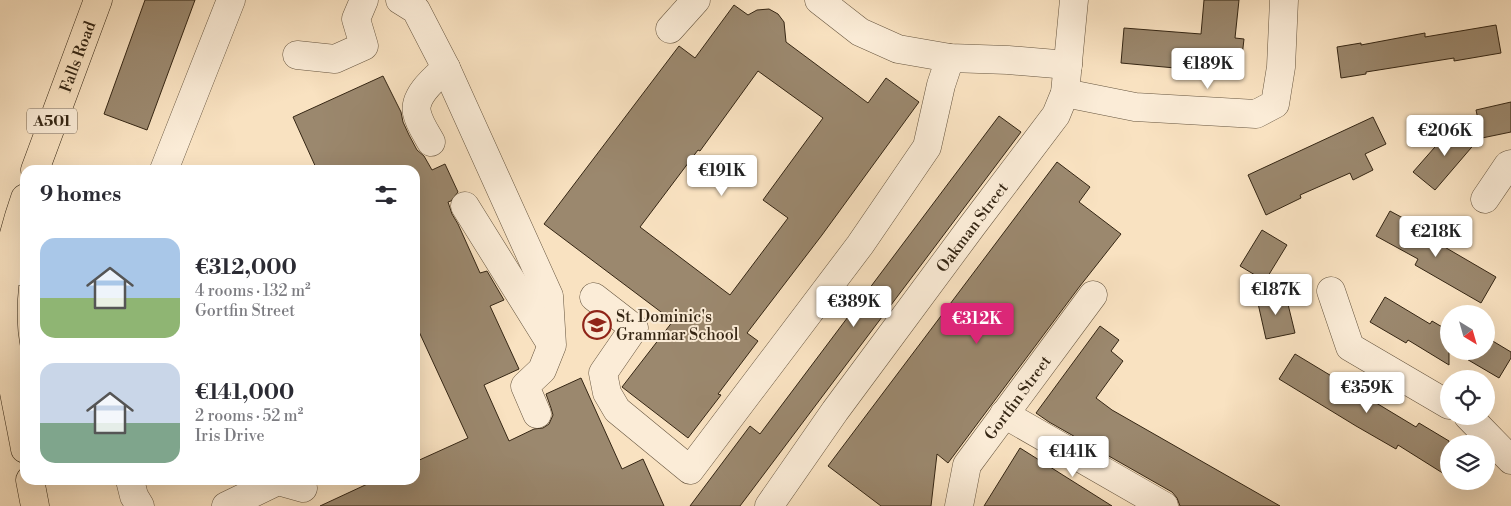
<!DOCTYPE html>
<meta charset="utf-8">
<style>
body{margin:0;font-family:"Libre Bodoni",serif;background:#f7f7f7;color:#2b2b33;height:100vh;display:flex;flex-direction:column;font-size:19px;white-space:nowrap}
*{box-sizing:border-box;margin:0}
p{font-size:16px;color:#7c7c81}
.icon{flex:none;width:28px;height:28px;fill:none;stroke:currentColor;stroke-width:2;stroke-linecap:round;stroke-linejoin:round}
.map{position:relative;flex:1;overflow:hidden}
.details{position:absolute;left:20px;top:165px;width:400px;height:320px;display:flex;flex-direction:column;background:#fff;border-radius:15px;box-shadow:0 5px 20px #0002}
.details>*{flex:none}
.needle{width:32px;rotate:143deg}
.tools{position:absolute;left:1440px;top:305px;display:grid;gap:10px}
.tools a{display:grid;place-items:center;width:55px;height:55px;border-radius:50%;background:#fff;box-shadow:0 5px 20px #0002;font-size:25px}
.price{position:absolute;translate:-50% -42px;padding:0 11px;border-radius:5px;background:#fff;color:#222;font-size:16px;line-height:32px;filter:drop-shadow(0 1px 2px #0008)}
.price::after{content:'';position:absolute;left:50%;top:30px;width:15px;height:11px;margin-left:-8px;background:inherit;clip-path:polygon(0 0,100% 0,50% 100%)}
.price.on{background:#db2777;color:#fff}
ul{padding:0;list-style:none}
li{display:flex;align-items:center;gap:15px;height:125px;padding:0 20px}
li span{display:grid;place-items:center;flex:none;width:140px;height:100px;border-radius:15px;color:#555}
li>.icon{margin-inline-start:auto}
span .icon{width:60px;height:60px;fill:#fffc;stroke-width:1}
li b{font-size:21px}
h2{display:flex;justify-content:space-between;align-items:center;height:60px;padding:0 20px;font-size:21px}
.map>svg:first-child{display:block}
.building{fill:#9b886e;stroke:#352614;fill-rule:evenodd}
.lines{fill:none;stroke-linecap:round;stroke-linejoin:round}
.minor-casing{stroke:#66553f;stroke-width:29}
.major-casing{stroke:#352614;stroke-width:29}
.minor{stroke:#fbecd7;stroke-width:28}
.major{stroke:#f9e2c1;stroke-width:28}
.labels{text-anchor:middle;stroke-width:4;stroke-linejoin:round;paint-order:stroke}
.shield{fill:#fbecd7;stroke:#70614e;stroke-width:1}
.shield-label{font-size:15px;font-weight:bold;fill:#352614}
.street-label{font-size:16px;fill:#352614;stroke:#fbecd7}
.poi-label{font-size:16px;fill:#352614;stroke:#fbecd7;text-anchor:start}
</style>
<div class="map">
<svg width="1511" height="506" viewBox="0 0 1511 506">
<rect width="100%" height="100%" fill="#f9e2c1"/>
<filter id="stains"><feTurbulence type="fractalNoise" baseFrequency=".004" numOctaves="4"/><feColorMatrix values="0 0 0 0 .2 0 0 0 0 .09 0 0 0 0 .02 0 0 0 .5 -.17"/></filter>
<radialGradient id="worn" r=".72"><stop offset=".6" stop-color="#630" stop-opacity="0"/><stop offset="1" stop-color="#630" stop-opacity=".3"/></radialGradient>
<g class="building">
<polygon points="145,0 195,0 147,130 104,114"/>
<polygon points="1204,0 1239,0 1235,38 1244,39 1240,74 1121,63 1124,28 1201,34"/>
<path d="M 734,5 L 748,15 L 757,10 L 769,9 L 778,14 L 784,22 L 786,42 L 868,103 L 886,78 L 919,102 L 822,235 L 747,333 L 758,341 L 718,394 L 721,395 L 688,438 L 622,387 L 673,321 L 544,224 L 679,46 L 695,58 ZM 758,71 L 823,118 L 763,200 L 788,218 L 730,295 L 640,227 L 698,150 L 700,151 Z"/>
<polygon points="1496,25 1501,53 1454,61 1454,58 1366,72 1366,74 1341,78 1337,47 1361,43 1361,45 1425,33 1425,37"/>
<polygon points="383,76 401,112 403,122 409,135 417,150 424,156 432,170 445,164 458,192 451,201 448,202 452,214 458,224 480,273 487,271 504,300 490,306 519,369 484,385 509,441 534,429 543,428 549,424 553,415 551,408 546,394 581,378 622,469 643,459 664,506 320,506 376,480 415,480 415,462 468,438 415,323 415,170 317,170 293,117"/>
<polygon points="1511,102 1511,132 1482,138 1476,110"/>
<polygon points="999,116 1021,132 740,506 690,506 750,426 760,434"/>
<polygon points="1373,117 1386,144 1365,154 1373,170 1353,180 1350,173 1300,195 1301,198 1266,215 1248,175"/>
<polygon points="1456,123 1477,141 1435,190 1413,172"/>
<polygon points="1057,162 1090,187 1079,202 1121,234 1080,286 948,463 937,454 931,506 881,506 828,466"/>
<polygon points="1390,211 1427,231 1424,235 1496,277 1481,303 1415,265 1418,259 1376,236"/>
<polygon points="1262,230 1287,245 1265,281 1240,266"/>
<polygon points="1285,292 1295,333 1266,339 1257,299"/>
<polygon points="1385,297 1430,324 1432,321 1449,331 1449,365 1408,340 1406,343 1370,322"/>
<polygon points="1100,326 1119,340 1111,351 1123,361 1096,398 1112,410 1280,506 1180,506 1177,498 1172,492 1049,422 1036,413"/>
<polygon points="1486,337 1511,352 1511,358 1499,378 1453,351 1486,351"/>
<polygon points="1295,354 1416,427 1419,423 1449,441 1449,477 1398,445 1396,449 1356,426 1279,379"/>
<polygon points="1020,448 1112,506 984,506"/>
</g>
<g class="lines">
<defs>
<g id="minor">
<polyline points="400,0 416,10 446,68 549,296 552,345 542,370 525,386 537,414"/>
<polyline points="819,0 860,32 898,49 950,58 1008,60 1068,65"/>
<polyline points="670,29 696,0"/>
<polyline points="297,55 335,59 364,46 356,19 364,0"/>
<polyline points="1065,93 1135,107 1256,114 1275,104 1281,67 1284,0"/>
<path d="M 431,142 C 426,133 419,123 417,113 C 413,96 435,78 446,68"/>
<polyline points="164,170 231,0"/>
<polyline points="1485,199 1508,165 1511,164"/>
<polyline points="465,206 551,344"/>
<polyline points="6,268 25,272"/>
<polyline points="1331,291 1350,347 1449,405"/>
<polyline points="594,297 634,328 603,373 607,393 617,410 690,470 860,245 927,147 941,85 950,58"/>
<polyline points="1004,414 1164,506"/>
<polyline points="1468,416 1511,460"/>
<polyline points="130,480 134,496 140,506"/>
<polyline points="226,506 278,481 303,488"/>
<path id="s1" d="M 769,506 L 835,411 L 972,226 L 1056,115 L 1065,93 L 1074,0"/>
<path id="s2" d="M 959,506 L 967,465 L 1093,295"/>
</g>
<g id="major">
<path id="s3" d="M 35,170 L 98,0"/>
<path d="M 25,198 C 10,241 0,288 4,333 C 9,372 18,411 25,449"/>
<polyline points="30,480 35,506"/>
</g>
</defs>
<use href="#minor" class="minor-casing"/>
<use href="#major" class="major-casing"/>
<use href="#minor" class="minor"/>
<use href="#major" class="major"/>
</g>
<defs>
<symbol id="school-ring" viewBox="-11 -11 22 22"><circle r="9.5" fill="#fbecd7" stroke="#8f2418" stroke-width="1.5"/><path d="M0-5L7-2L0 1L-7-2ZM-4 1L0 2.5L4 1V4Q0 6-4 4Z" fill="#8f2418"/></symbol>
</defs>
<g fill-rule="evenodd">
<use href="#school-ring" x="581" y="309" width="32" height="32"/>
</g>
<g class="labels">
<rect class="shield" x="27" y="108.5" width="50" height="25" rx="4"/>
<g class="shield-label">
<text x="52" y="126">A501</text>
</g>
<g class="street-label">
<text dy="6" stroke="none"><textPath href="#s3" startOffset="121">Falls Road</textPath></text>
<text dy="6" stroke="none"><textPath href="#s1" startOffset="345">Oakman Street</textPath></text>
<text dy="6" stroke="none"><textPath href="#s2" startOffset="126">Gortfin Street</textPath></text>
</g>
<g class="poi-label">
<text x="616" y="322">St. Dominic's<tspan x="616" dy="18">Grammar School</tspan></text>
</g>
</g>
<rect width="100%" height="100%" filter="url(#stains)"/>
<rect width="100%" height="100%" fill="url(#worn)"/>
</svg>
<div class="tools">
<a><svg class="needle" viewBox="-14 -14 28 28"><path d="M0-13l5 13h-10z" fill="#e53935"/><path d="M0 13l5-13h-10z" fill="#7c7c81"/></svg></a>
<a><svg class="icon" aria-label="locate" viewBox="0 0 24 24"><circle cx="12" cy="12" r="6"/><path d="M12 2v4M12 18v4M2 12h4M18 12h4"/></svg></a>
<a><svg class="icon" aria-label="layers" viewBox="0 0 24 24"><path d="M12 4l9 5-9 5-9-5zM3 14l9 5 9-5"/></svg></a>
</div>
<b class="price" style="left:1208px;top:90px">€189K</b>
<b class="price" style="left:1445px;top:157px">€206K</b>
<b class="price" style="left:722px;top:197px">€191K</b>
<b class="price" style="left:1436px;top:258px">€218K</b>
<b class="price" style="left:1276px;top:316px">€187K</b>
<b class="price" style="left:854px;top:328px">€389K</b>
<b class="price on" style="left:977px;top:345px">€312K</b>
<b class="price" style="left:1367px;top:414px">€359K</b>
<b class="price" style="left:1073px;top:478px">€141K</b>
<section class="details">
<h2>9 homes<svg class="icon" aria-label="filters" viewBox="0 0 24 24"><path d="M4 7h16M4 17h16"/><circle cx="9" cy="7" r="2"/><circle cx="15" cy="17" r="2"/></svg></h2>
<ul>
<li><span style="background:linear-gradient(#a9c7e8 60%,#8fb573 0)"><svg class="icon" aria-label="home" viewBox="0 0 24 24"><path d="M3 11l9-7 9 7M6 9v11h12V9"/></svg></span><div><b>€312,000</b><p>4 rooms · 132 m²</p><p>Gortfin Street</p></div></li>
<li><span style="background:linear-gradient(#c9d6e8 60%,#7fa58c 0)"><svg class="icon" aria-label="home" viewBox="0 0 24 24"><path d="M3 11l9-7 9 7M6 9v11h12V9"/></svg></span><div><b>€141,000</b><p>2 rooms · 52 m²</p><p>Iris Drive</p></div></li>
</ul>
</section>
</div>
